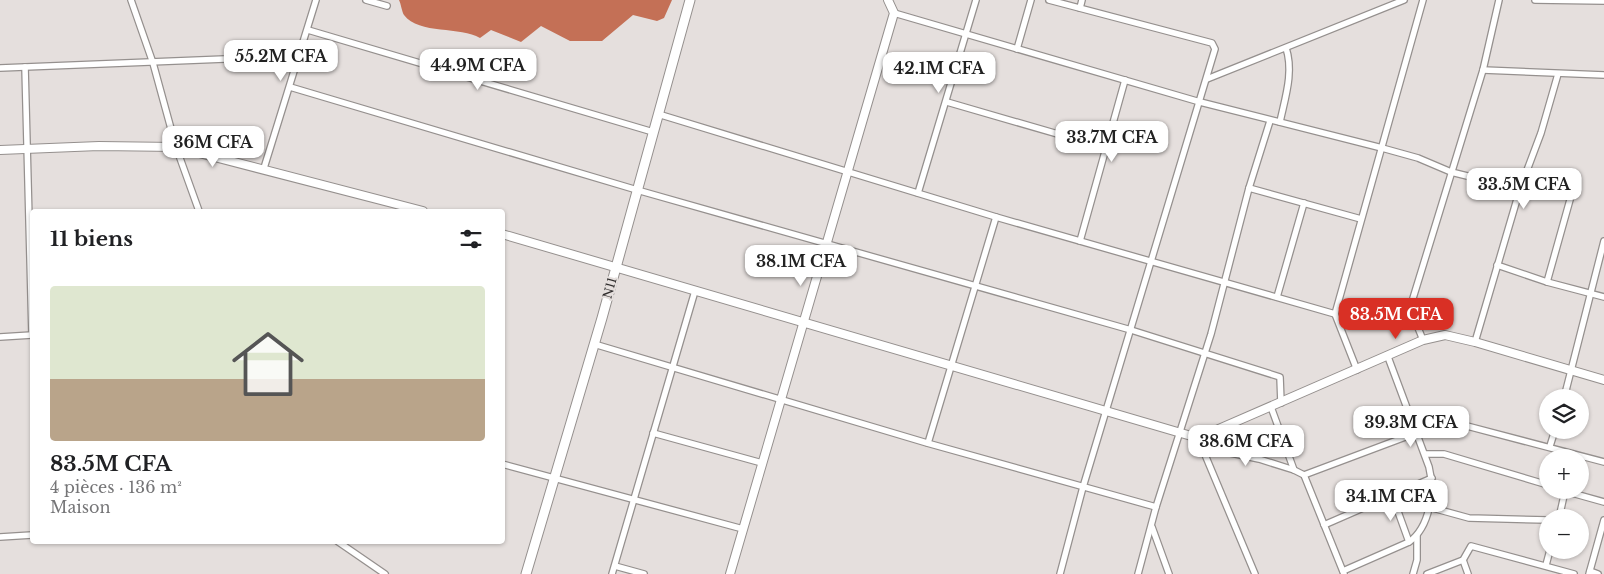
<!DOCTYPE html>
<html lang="fr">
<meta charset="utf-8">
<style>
body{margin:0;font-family:"Libre Baskerville",serif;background:#f6f6f6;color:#202124;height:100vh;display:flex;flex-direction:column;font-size:19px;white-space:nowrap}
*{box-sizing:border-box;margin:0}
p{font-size:16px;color:#757577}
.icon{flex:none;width:28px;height:28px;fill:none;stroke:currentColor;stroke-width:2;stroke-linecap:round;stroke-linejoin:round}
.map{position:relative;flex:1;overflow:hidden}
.side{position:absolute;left:30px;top:209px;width:475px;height:335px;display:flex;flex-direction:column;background:#fff;border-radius:5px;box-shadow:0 1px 4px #0004}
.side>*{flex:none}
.tools{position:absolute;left:1539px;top:389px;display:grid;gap:10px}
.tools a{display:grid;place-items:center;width:50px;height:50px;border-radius:50%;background:#fff;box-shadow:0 1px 4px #0004;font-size:25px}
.price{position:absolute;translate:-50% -42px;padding:0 11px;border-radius:10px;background:#fff;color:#222;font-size:16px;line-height:32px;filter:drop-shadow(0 1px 2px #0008)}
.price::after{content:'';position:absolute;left:50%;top:30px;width:15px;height:11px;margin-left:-8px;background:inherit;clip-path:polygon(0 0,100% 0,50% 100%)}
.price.active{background:#d93025;color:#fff}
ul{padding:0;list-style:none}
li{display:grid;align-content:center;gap:10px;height:265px;padding:0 20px}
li+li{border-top:1px solid #e0e0e0}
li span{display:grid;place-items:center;height:155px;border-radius:5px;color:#555}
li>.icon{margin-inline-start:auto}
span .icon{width:90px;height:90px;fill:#fffc;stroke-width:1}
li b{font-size:21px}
h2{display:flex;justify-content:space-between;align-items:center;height:60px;padding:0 20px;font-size:21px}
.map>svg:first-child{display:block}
.water{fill:#c47056}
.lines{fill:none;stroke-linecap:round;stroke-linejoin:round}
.minor-casing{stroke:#95908e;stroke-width:8}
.tertiary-casing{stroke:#95908e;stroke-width:10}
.primary-casing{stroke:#95908e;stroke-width:11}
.minor{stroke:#fff;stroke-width:5.5}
.tertiary{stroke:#fff;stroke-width:8}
.primary{stroke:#fff;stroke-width:9}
.labels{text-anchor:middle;stroke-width:4;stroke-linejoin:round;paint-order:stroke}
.street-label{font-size:12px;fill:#302d2d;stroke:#e5dfdd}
</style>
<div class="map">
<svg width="1604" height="574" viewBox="0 0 1604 574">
<rect width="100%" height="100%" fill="#e5dfdd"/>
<path class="water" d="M 399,0 L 672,0 L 664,18 L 657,21 L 633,15 L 602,41 L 570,41 L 541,26 L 521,42 L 491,30 L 480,38 C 461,26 419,35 404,15 C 402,12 401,4 399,0 Z"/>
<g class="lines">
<defs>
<g id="minor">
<polyline points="131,0 153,63 176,147 199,211"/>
<polyline points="366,0 387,6"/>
<polyline points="1049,0 1212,43 1215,49 1083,487 1060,574"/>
<polyline points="1535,0 1604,1"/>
<polyline points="1080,8 1082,0"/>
<polyline points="894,13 1200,102 1382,148 1418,158 1451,172 1520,189"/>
<polyline points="308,30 653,132"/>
<polyline points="1017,49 1031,0"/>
<polyline points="25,67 32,335"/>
<polyline points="0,68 301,56"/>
<polyline points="1483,70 1604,75"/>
<polyline points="1207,79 1404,0"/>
<polyline points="290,87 637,190 1131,330 1280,377 1281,403"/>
<polyline points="947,102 1106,148"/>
<polyline points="658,114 996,217 1335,314"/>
<path d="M 1280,122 C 1285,98 1294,72 1286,48"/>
<polyline points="264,168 316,0"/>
<polyline points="1249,188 1361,219"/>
<polyline points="918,193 976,0"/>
<polyline points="1080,241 1125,80"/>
<polyline points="1497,265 1547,282 1604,297"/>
<polyline points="1547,282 1573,189"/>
<polyline points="1277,297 1304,203"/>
<polyline points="0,337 32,335"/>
<polyline points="1423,340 1410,308 1483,70 1499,0"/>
<polyline points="1475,342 1520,189 1541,133 1558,74"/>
<polyline points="594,344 927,443 1156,507"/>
<polyline points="1357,370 1335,314 1423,0"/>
<polyline points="1564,398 1604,241"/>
<polyline points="1271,407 1294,470 1304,475 1344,574"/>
<polyline points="653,433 762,463"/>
<polyline points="1198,438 1255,574"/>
<polyline points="928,443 996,217"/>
<polyline points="1550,446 1555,430"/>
<polyline points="1202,447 1259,459 1294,470"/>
<polyline points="1425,454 1444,454 1548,485"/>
<polyline points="502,464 743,529"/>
<polyline points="1304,475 1448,421 1604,462"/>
<polyline points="1561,490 1604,502"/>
<polyline points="1392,495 1409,542"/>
<polyline points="1429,507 1469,518 1548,520"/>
<polyline points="1559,518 1565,491"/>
<polyline points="1324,525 1432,478"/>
<polyline points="1152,527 1169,574"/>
<polyline points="0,537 32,535"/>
<polyline points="337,541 385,574"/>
<polyline points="1463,560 1468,574"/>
<polyline points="1546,565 1550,550"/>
<polyline points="615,566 644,574"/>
<path d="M 1343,571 L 1409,542 C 1430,527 1435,491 1429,467 L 1388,357"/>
<polyline points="1590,571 1598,574"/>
<polyline points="612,574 695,291"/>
<polyline points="1138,574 1156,507 1211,334 1249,188 1270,121"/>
<polyline points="1413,574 1417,560 1417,536"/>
<polyline points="1427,574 1463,560 1471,546 1574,574"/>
<polyline points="1589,574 1604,520"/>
</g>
<g id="tertiary">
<polyline points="0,150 99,146 176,147 423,211"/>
<polyline points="502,234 1198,438 1423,340 1445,335 1475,342 1604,380"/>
<polyline points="730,574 894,13 888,0"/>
</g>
<polyline id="primary" points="526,574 602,318 690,0"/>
</defs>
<use href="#minor" class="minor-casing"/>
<use href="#tertiary" class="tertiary-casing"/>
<use href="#primary" class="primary-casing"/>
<use href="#minor" class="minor"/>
<use href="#tertiary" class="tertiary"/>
<use href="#primary" class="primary"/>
</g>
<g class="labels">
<g class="street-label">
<text transform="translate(610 288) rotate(-74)" y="4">N11</text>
</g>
</g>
</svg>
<div class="tools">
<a><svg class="icon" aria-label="layers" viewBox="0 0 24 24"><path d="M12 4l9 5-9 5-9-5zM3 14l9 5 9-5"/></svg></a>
<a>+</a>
<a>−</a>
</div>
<b class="price" style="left:281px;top:82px">55.2M CFA</b>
<b class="price" style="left:478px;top:91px">44.9M CFA</b>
<b class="price" style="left:939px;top:94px">42.1M CFA</b>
<b class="price" style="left:1112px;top:163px">33.7M CFA</b>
<b class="price" style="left:213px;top:168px">36M CFA</b>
<b class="price" style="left:1524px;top:210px">33.5M CFA</b>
<b class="price" style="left:801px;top:287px">38.1M CFA</b>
<b class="price active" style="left:1396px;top:340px">83.5M CFA</b>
<b class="price" style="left:1411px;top:448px">39.3M CFA</b>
<b class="price" style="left:1246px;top:467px">38.6M CFA</b>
<b class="price" style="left:1391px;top:522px">34.1M CFA</b>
<section class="side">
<h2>11 biens<svg class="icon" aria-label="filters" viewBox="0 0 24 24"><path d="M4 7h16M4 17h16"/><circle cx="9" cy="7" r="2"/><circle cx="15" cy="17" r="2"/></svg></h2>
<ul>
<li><span style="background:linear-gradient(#dfe7d0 60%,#b9a48a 0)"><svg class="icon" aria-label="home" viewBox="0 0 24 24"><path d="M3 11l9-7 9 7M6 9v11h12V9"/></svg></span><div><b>83.5M CFA</b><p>4 pièces · 136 m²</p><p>Maison</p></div></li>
</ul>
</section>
</div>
